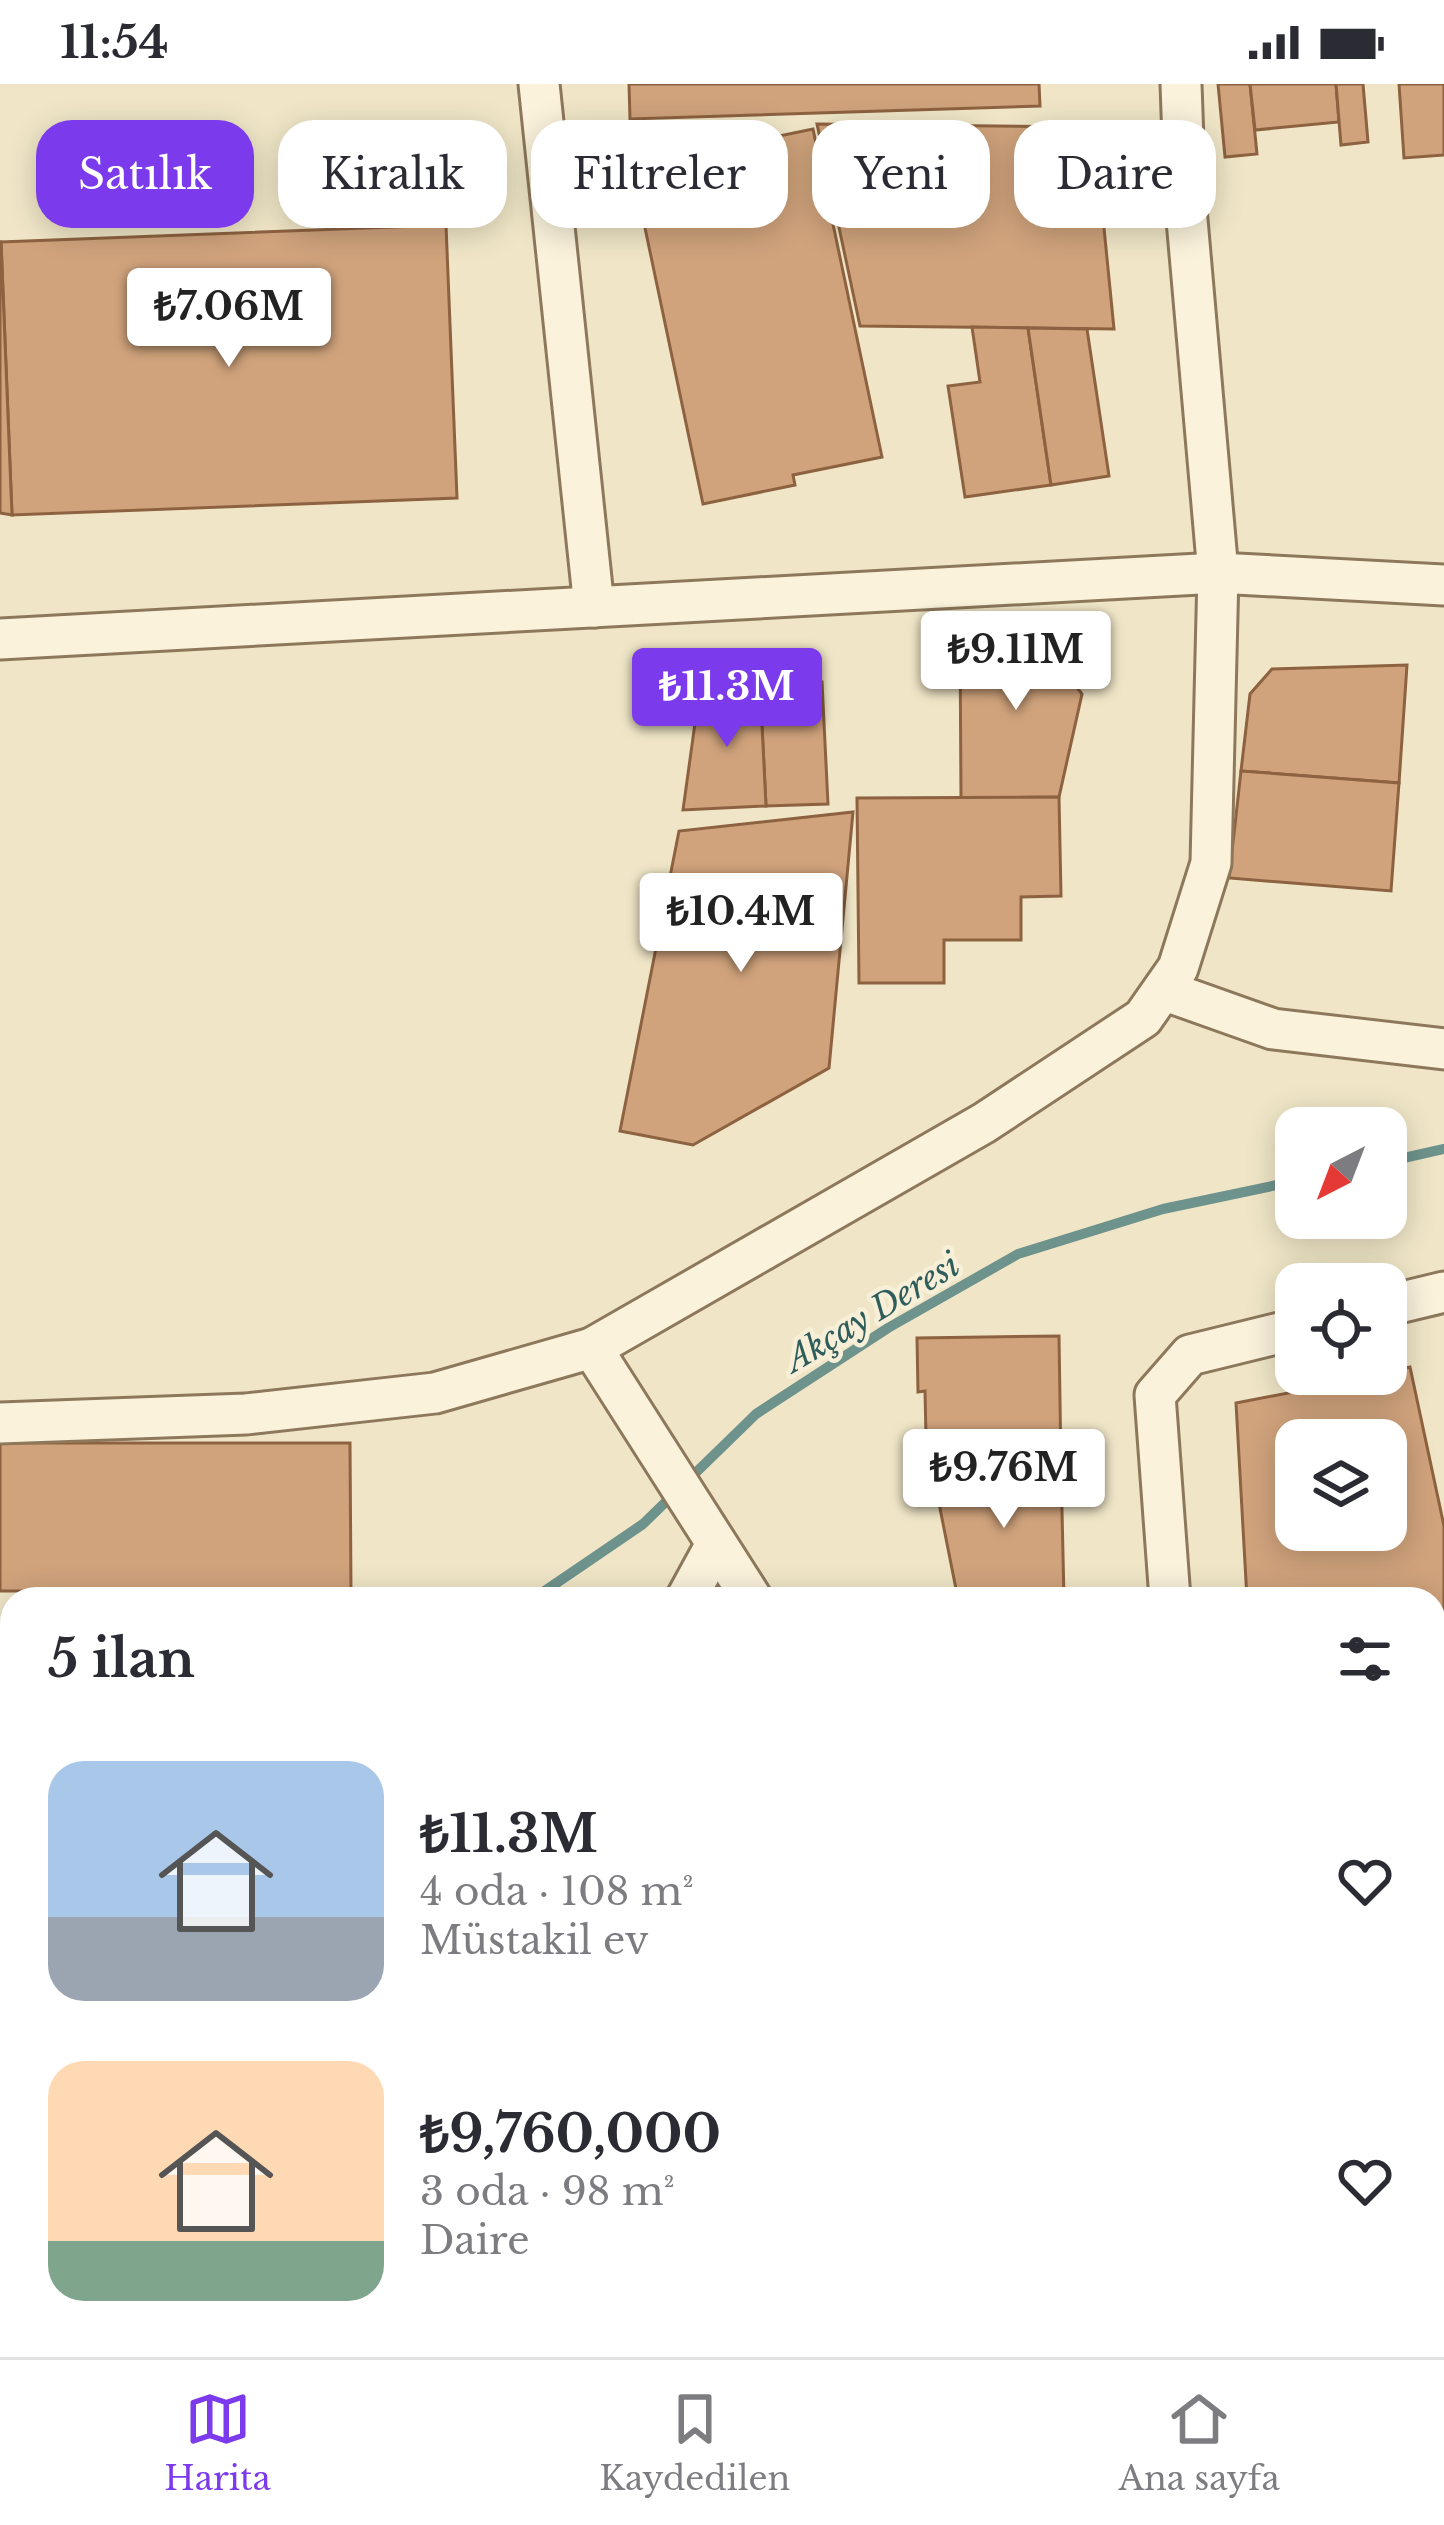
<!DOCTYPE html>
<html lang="tr">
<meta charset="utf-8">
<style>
body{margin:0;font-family:"Libre Baskerville",serif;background:#f2f2f3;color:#2b2b33;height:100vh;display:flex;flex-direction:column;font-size:45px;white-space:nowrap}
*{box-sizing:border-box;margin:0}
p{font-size:39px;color:#7c7c81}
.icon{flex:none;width:66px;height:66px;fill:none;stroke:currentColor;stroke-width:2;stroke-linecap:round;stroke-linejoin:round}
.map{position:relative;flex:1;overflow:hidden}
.side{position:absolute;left:0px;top:1503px;width:1446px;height:771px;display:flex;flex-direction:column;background:#fff;border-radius:36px 36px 0 0;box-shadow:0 6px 30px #0003}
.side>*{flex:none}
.top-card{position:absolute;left:36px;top:36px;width:1374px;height:108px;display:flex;gap:24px}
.needle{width:78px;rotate:222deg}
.controls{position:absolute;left:1275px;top:1023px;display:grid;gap:24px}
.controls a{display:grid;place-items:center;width:132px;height:132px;border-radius:24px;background:#fff;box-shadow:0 6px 30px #0003;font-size:60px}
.price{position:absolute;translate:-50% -102px;padding:0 27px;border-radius:12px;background:#fff;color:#222;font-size:39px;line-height:78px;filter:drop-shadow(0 3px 6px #0008)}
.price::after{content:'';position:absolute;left:50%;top:72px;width:36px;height:27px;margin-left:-18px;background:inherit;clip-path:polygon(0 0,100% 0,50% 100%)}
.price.active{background:#7c3aed;color:#fff}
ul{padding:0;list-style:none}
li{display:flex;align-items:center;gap:36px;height:300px;padding:0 48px}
li span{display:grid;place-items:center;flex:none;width:336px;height:240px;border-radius:36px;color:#555}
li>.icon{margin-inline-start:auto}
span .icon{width:144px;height:144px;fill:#fffc;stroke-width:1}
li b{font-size:51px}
h2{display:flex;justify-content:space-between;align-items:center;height:144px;padding:0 48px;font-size:51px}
.tag{padding:0 42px;border-radius:36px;background:#fff;box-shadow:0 6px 30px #0003;font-size:42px;line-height:108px}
.tag.active{background:#7c3aed;color:#fff}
.status{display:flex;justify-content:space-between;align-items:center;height:84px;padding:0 60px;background:#fff;direction:ltr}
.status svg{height:33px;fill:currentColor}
.tabs{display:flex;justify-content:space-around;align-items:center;height:168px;border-top:3px solid #e1e1e2;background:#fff;font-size:33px;color:#7c7c81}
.tabs a{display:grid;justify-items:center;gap:6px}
.tabs .active{color:#7c3aed}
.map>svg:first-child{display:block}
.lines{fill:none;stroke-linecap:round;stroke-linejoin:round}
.stream{stroke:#6e938c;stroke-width:10}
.building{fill:#d0a37c;stroke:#8d6240;stroke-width:3;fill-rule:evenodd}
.street-casing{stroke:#8d785b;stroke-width:45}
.street{stroke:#faf2db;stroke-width:39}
.labels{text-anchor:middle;stroke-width:9;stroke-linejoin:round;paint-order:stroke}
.water-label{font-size:33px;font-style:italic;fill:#2e5d5c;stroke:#f7efd7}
</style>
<div class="status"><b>11:54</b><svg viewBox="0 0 49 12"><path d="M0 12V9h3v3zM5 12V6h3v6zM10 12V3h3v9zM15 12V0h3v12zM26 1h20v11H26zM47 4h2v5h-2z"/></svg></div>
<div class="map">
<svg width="1444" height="2273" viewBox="0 0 1444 2273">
<rect width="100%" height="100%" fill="#f0e6c7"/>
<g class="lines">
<g class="stream">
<polyline points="1386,1078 1444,1065"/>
<polyline points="533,1515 643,1440 756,1330 888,1244 1018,1170 1163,1125 1296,1097"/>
<polyline points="0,1637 12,1640"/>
</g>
</g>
<g class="building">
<polygon points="629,0 1039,0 1040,22 630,35"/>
<polygon points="1218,0 1250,0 1257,70 1225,73"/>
<polygon points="1250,0 1336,0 1339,38 1255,46"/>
<polygon points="1336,0 1363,0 1368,58 1341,61"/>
<polygon points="1399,0 1444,0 1444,71 1404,74"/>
<polygon points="817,40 1094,43 1114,245 860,242"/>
<polygon points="813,45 882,373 793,391 795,401 703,420 632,82"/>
<polygon points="446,141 457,414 12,431 1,158"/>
<polygon points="0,158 1,158 12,431 0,429"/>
<polygon points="972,243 1028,244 1051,401 965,413 948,302 980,298"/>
<polygon points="1028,244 1087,245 1109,392 1051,401"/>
<polygon points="960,547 1068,547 1068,591 1082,610 1059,713 961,714"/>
<polygon points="1407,581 1399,699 1241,687 1250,610 1272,585"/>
<polygon points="822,598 828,720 766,722 760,601"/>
<polygon points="760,601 766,722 683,726 700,603"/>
<polygon points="1241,687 1399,699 1391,807 1229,794"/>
<polygon points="1059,713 1061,812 1021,813 1021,856 944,856 944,899 859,899 857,714"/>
<polygon points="853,728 829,984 693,1061 620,1047 679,747"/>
<polygon points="1059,1252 1061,1382 932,1384 926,1353 925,1307 918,1308 917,1254"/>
<path d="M 1410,1283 L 1444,1442 L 1444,1548 L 1434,1549 L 1434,1515 L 1247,1515 L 1236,1319 L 1386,1290 L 1386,1288 ZM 1296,1356 L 1386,1356 L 1386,1446 L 1296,1446 Z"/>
<polygon points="0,1359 350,1359 351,1507 0,1507"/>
<polygon points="1061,1382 1064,1515 958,1515 932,1384"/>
</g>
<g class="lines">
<defs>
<g id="street">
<polyline points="539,0 594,523"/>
<polyline points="0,555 1218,489 1444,501"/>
<polyline points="1163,906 1273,945 1444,965"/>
<polyline points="1386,1222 1444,1208"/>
<polyline points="592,1264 752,1515"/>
<polyline points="0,1339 246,1330 435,1309 592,1264 984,1039 1143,934 1178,884 1211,779 1218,489 1185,113 1181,0"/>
<polyline points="686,1515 716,1460"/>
<polyline points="1170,1515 1155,1311 1190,1271 1296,1245"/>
<polyline points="0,1797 12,1795"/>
<polyline points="1434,1860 1444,1858"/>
<polyline points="1434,2222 1444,2229"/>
<polyline points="279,2273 285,2262"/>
<polyline points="753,2273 754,2262"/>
<polyline points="1409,2273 1409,2262"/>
</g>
</defs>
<use href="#street" class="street-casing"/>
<use href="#street" class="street"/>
</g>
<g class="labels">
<g class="water-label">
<text transform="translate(872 1228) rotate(-31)" y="12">Akçay Deresi</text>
</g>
</g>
</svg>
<div class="controls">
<a><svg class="needle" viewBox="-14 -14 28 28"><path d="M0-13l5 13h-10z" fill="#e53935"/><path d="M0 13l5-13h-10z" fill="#7c7c81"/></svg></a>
<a><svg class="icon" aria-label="locate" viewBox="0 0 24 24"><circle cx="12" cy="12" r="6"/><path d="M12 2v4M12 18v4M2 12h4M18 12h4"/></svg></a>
<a><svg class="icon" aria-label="layers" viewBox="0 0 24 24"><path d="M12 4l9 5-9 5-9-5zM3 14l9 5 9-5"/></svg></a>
</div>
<b class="price" style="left:229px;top:286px">₺7.06M</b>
<b class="price" style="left:1016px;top:629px">₺9.11M</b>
<b class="price active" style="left:727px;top:666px">₺11.3M</b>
<b class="price" style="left:741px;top:891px">₺10.4M</b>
<b class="price" style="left:1004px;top:1447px">₺9.76M</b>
<div class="top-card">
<a class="tag active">Satılık</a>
<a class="tag">Kiralık</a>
<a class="tag">Filtreler</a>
<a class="tag">Yeni</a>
<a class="tag">Daire</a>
</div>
<section class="side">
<h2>5 ilan<svg class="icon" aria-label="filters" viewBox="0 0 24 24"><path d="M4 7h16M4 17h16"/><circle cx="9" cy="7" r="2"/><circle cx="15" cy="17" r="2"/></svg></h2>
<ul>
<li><span style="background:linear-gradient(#a9c7e8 65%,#9aa5b1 0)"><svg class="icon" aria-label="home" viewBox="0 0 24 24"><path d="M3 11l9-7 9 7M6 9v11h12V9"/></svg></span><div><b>₺11.3M</b><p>4 oda · 108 m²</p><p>Müstakil ev</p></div><svg class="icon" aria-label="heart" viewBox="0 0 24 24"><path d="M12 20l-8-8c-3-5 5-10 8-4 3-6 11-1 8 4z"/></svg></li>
<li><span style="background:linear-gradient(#ffd9b3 75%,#7fa58c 0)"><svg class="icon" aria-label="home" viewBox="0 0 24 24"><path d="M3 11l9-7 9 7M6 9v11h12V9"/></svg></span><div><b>₺9,760,000</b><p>3 oda · 98 m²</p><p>Daire</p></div><svg class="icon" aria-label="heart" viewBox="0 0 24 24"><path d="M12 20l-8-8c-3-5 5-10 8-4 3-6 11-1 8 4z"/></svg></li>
</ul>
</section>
</div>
<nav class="tabs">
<a class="active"><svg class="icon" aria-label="map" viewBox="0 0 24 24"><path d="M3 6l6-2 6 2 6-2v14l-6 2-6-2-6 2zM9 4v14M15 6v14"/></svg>Harita</a>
<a><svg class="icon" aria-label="saved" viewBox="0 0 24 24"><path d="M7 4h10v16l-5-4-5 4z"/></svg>Kaydedilen</a>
<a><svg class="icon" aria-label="home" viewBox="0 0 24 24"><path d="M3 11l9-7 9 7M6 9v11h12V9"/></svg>Ana sayfa</a>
</nav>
